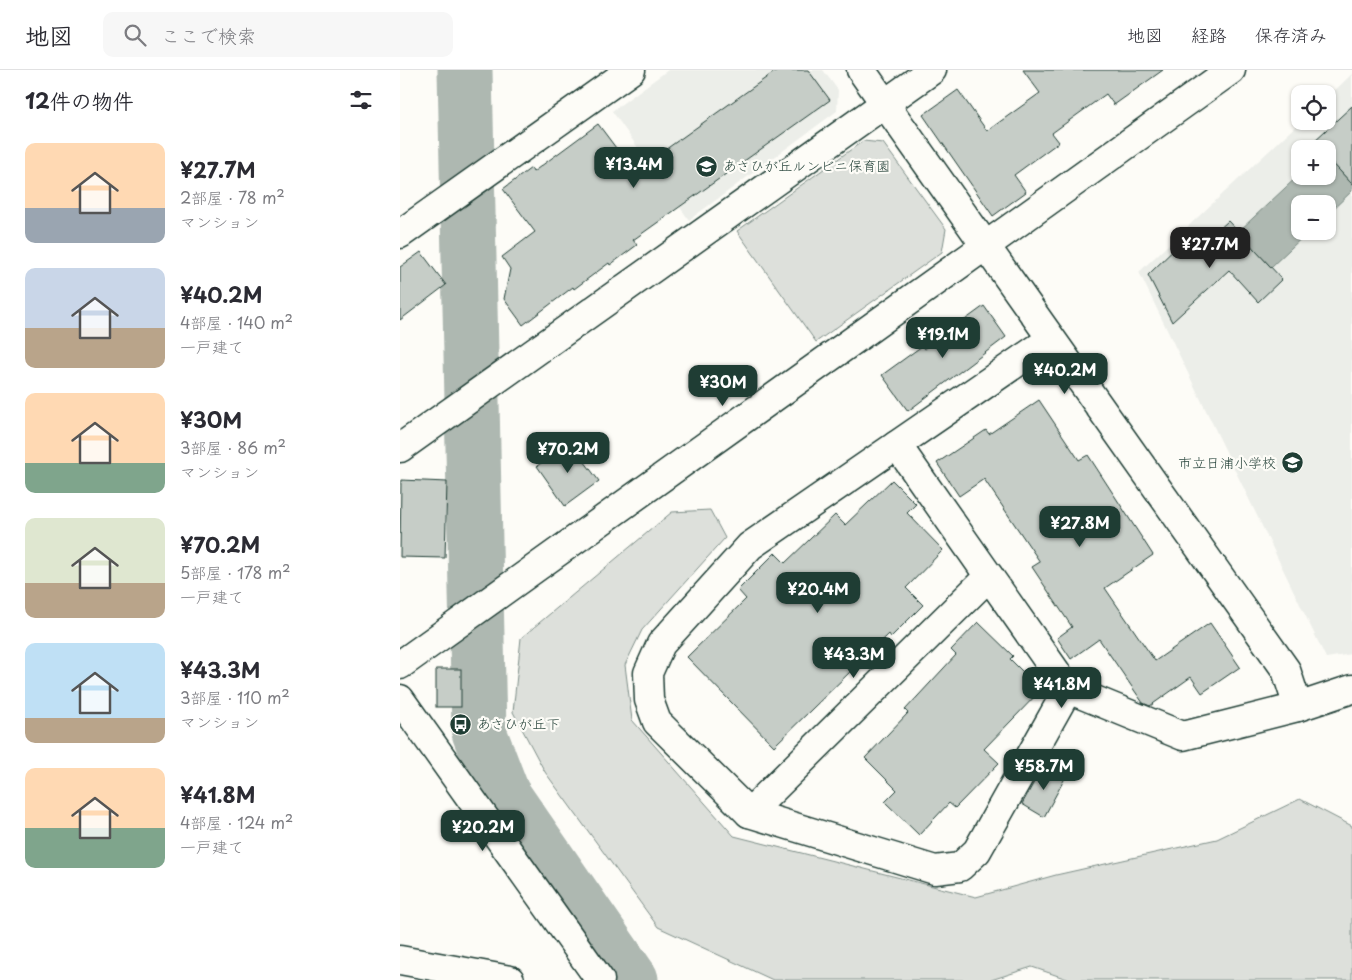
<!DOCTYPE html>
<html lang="ja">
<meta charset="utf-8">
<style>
body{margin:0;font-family:"Playpen Sans","Klee One",sans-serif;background:#f7f7f7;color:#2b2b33;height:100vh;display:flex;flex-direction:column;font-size:19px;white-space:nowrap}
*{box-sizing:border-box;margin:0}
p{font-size:16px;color:#7c7c81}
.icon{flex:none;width:28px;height:28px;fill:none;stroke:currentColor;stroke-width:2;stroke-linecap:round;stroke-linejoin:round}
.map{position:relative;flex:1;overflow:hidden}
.side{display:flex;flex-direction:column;background:#fff;width:400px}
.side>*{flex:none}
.fabs{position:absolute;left:891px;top:15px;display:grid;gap:10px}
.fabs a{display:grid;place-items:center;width:45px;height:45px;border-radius:10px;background:#fff;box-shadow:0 1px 4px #0004;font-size:25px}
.price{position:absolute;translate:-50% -42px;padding:0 11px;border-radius:10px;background:#1f3d34;color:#fff;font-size:16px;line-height:32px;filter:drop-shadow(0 1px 2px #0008)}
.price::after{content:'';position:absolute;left:50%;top:30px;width:15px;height:11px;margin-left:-8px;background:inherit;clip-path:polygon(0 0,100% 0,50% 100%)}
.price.active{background:#222;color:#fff}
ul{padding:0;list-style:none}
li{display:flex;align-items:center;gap:15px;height:125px;padding:0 25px}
li span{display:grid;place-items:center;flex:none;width:140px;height:100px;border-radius:10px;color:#555}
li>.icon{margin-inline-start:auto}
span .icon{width:60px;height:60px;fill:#fffc;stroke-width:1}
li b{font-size:21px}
h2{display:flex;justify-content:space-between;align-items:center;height:60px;padding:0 25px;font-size:21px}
header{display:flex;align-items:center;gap:30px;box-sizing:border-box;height:70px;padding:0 25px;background:#fff;border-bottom:1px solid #e1e1e2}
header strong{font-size:24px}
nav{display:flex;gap:28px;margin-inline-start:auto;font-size:18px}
.search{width:350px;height:45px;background:#f7f7f7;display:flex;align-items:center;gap:12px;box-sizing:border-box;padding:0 18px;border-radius:10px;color:#7c7c81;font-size:19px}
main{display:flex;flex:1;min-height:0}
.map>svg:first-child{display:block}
.built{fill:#eceee9;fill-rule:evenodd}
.green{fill:#dde0db;stroke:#7e8e88}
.water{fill:#aeb8b1;stroke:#75877f}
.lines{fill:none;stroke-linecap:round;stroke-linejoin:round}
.river{stroke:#aeb8b1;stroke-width:55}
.building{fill:#c6cdc7;stroke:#1f3d34}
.street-casing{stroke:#1f3d34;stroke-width:31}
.secondary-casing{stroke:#1f3d34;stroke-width:31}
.street{stroke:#fdfcf7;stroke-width:28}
.secondary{stroke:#fdfcf7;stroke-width:28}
.labels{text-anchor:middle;stroke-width:4.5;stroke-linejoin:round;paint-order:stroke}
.poi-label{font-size:14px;fill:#1f3d34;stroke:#fdfcf7;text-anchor:start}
</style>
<header>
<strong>地図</strong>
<div class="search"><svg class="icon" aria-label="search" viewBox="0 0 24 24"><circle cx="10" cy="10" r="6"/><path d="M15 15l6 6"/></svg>ここで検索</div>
<nav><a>地図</a><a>経路</a><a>保存済み</a></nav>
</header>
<main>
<section class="side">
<h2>12件の物件<svg class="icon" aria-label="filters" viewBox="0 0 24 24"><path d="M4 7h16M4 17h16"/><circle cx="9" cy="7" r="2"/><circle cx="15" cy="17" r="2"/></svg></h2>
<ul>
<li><span style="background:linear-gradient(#ffd9b3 65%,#9aa5b1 0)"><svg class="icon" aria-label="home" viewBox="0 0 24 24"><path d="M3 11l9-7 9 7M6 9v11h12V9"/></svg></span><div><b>¥27.7M</b><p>2部屋 · 78 m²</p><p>マンション</p></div></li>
<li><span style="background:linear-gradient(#c9d6e8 60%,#b9a48a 0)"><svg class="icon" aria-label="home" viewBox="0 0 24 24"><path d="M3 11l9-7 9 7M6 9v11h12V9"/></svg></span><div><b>¥40.2M</b><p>4部屋 · 140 m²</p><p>一戸建て</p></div></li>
<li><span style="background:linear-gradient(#ffd9b3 70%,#7fa58c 0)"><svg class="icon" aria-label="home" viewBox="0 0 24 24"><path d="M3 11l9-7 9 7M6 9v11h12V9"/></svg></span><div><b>¥30M</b><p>3部屋 · 86 m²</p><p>マンション</p></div></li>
<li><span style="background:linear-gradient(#dfe7d0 65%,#b9a48a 0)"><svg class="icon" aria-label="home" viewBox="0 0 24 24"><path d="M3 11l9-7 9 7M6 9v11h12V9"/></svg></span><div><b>¥70.2M</b><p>5部屋 · 178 m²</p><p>一戸建て</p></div></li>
<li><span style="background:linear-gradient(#bfe0f5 75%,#b9a48a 0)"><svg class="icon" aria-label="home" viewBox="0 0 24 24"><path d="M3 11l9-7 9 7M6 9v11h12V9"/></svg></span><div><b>¥43.3M</b><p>3部屋 · 110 m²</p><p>マンション</p></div></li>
<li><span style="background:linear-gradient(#ffd9b3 60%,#7fa58c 0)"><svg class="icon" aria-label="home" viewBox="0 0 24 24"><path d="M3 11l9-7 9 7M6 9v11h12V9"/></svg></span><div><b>¥41.8M</b><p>4部屋 · 124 m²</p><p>一戸建て</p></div></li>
</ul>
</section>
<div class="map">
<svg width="952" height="910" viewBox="0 0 952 910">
<rect width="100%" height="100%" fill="#fdfcf7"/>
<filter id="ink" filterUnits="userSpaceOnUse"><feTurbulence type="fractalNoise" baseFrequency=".02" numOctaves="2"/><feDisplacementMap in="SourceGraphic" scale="10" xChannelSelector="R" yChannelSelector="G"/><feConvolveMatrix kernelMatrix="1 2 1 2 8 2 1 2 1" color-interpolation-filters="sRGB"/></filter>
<g filter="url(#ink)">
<g class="built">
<polygon points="268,0 423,0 438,20 437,41 289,150 212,41"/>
<path d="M 952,4 L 952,584 L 926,588 L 739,202 L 901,51 L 928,51 L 928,27 ZM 900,79 L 928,79 L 928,106 L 900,106 ZM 900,134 L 928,134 L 928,161 L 900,161 Z"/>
</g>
<g class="green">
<polygon points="463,71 483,73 546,159 542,182 416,272 337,161"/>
<polygon points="310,440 325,468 242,560 225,595 232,650 334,766 576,827 656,805 817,769 900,729 952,756 952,910 670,910 632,897 591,910 373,910 258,857 145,702 113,642 121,568 272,442"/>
</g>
<polygon class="water" points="928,88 952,114 952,121 928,144 928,134 900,134 900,161 909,161 871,197 838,162 900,104 900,106 928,106"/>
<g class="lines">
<polyline class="river" points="65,0 79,662 103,725 231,910"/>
</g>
<g class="building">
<polygon points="377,0 408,0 430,30 233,170 237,175 210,195 209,193 174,219 173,217 123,255 104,229 110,199 102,187 135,162 103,119 131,98 133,102 198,54 234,102"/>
<polygon points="623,0 763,0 714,35 706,24 652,63 659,72 614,105 626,122 593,146 523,45 558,20 587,61 640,23"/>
<polygon points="952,36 952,114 928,88 928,79 919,79 913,72"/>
<polygon points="828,151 882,209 858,232 829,200 772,252 748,205 793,161 804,173"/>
<polygon points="21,182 46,215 0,250 0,197"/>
<polygon points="584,236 606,267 508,341 482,305 522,276 525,279"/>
<polygon points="639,330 679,390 688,385 753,485 705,518 755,591 810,553 840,597 802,623 791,607 750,636 743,633 699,569 671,589 657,568 672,557 632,497 640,492 584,409 559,426 537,393 586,360 589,364"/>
<polygon points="170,372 199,411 165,436 137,396"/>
<polygon points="1,410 47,412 45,488 0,487"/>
<polygon points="492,410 516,434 507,443 543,480 506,518 523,535 491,567 489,564 374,676 287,587 346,529 338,520 375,483 385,493 435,445 445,455"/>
<polygon points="578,552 613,586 610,589 641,620 584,679 599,693 555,738 549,733 519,765 485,732 497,720 465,688 508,643 505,640 556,585 551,580"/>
<rect x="36" y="599" width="25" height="38"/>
<polygon points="643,696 665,708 644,747 622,734"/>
</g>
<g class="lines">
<defs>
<g id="street">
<polyline points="461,0 886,600 898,637"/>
<polyline points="0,164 231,0"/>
<polyline points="651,269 350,476 261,574 248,603 249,630 257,652 349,743 535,800 560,797 577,781 668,619"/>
<polyline points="497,375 668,619 783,666 898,637 952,619"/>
<polyline points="0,378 532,0"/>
<polyline points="0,595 831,0"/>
<polyline points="349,743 589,506"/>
<polyline points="0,890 110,910"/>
</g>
<polyline id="secondary" points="0,629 200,910"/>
</defs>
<use href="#street" class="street-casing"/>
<use href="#secondary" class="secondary-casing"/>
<use href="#street" class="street"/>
<use href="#secondary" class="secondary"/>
</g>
</g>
<defs>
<symbol id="school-disc" viewBox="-11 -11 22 22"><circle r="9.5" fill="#1f3d34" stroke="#fdfcf7"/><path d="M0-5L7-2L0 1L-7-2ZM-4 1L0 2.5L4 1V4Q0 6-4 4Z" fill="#fff"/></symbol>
<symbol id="bus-disc" viewBox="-11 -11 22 22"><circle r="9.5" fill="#1f3d34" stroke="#fdfcf7"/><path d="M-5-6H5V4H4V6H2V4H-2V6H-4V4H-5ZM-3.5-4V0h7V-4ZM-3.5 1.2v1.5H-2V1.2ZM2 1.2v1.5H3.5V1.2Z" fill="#fff"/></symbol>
</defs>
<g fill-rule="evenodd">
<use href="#school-disc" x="294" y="84" width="25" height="25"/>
<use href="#school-disc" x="880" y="380" width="25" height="25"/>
<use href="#bus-disc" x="48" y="642" width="25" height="25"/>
</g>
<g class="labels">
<g class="poi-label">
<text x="323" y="101">あさひが丘ルンビニ保育園</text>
<text x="876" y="398" text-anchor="end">市立日浦小学校</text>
<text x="77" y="659">あさひが丘下</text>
</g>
</g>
</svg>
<div class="fabs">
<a><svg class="icon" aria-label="locate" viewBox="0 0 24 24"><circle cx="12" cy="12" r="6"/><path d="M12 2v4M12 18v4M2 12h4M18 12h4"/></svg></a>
<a>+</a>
<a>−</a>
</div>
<b class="price" style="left:234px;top:119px">¥13.4M</b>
<b class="price active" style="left:810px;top:199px">¥27.7M</b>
<b class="price" style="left:543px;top:289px">¥19.1M</b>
<b class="price" style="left:665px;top:325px">¥40.2M</b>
<b class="price" style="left:323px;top:337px">¥30M</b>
<b class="price" style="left:168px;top:404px">¥70.2M</b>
<b class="price" style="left:680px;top:478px">¥27.8M</b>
<b class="price" style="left:418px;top:544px">¥20.4M</b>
<b class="price" style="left:454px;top:609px">¥43.3M</b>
<b class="price" style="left:662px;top:639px">¥41.8M</b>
<b class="price" style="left:644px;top:721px">¥58.7M</b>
<b class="price" style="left:83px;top:782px">¥20.2M</b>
</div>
</main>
